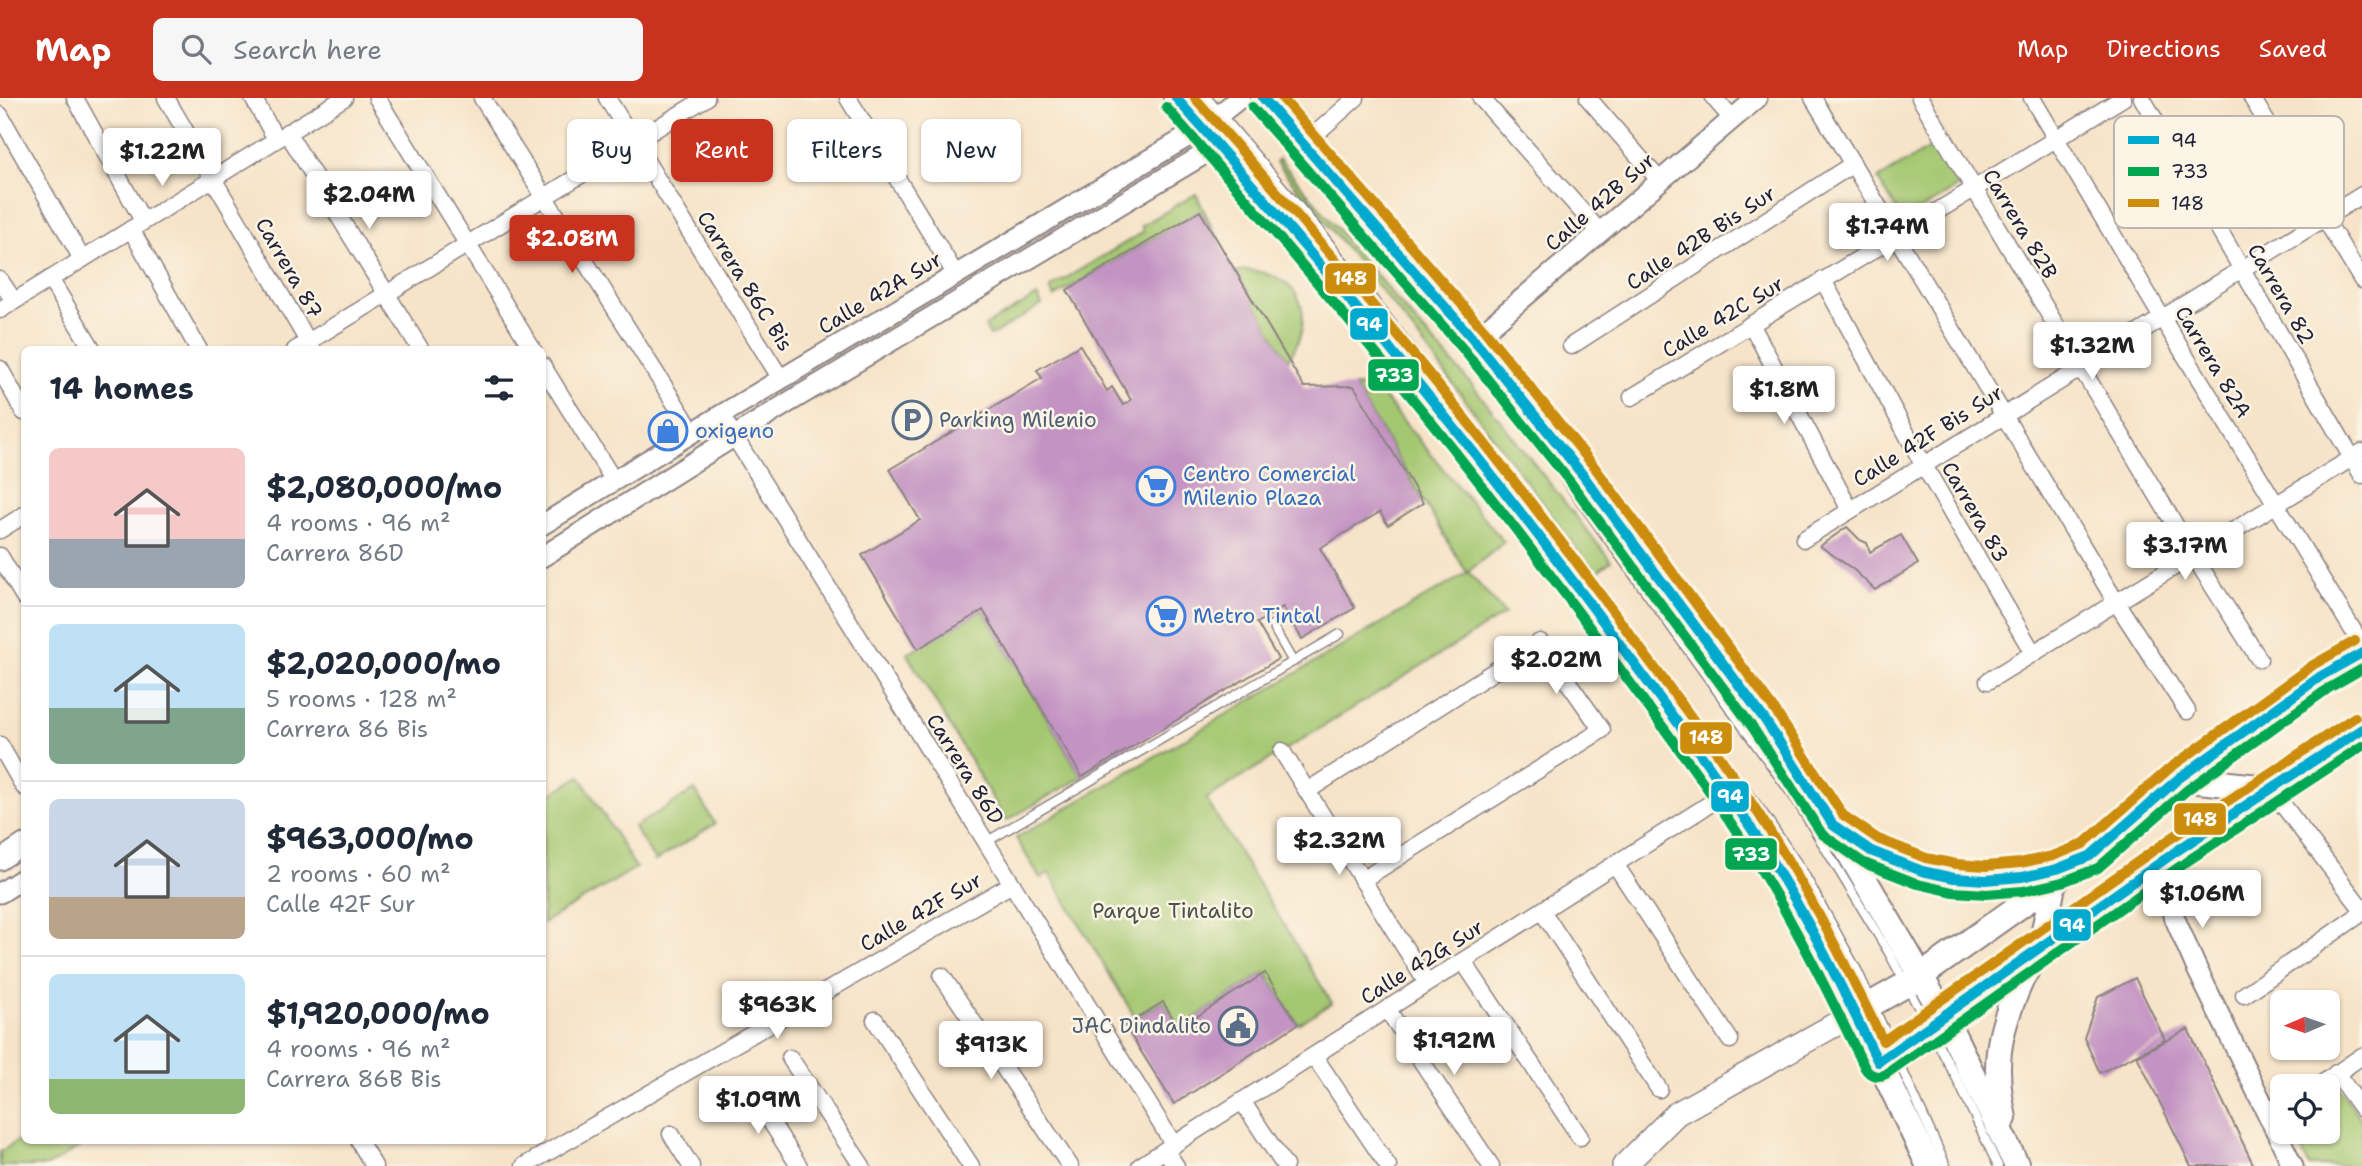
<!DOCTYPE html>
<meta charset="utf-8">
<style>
body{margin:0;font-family:"Shantell Sans",sans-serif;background:#f6f6f7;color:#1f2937;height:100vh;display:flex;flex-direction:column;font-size:26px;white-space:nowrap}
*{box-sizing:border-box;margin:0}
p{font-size:23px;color:#747a83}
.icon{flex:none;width:38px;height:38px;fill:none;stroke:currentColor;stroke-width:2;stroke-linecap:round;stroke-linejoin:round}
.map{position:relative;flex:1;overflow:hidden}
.side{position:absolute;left:21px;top:248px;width:525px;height:798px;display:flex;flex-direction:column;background:#fff;border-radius:10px;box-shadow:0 2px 5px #0004}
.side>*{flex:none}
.banner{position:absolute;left:567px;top:21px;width:665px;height:63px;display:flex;gap:14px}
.needle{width:46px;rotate:268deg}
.controls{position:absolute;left:2270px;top:892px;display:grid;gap:14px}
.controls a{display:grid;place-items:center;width:70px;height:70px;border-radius:10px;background:#fff;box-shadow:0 2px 5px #0004;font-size:35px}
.price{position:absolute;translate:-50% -60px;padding:0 16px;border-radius:7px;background:#fff;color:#222;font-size:23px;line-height:46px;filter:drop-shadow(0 2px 4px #0008)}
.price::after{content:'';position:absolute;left:50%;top:42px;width:21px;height:16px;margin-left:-10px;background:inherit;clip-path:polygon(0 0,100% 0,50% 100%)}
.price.selected{background:#c8321e;color:#fff}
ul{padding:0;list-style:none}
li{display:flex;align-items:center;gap:21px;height:175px;padding:0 28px}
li+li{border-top:2px solid #e0e1e3}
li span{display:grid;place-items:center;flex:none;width:196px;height:140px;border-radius:10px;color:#555}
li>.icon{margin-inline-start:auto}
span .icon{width:84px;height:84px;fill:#fffc;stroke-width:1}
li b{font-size:30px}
h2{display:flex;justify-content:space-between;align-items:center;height:84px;padding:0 28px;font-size:30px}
.chip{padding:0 24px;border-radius:10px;background:#fff;box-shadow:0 2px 5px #0004;font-size:24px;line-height:63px}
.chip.selected{background:#c8321e;color:#fff}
header{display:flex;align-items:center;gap:42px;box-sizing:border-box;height:98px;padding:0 35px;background:#c8321e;color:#fff}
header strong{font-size:33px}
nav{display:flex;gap:38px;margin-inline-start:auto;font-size:24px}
.search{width:490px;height:63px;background:#f6f6f7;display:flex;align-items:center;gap:18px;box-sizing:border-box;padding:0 24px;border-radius:10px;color:#747a83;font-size:26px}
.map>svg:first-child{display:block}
.green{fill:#a4c771;stroke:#637456;stroke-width:2}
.building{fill:#c293c3}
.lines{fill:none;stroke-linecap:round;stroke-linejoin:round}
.service-casing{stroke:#8c8282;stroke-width:11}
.minor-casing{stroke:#8c8282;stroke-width:19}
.tertiary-casing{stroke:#8c8282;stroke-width:23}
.secondary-casing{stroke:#8c8282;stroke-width:26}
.primary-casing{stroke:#8c8282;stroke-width:28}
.service{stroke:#fff;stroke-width:8}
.minor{stroke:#fff;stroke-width:16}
.tertiary{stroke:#fff;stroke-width:19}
.secondary{stroke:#fff;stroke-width:23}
.primary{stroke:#fff;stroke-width:24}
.bus-1-casing{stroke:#fcf5e5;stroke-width:16}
.bus-2-casing{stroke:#fcf5e5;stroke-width:16}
.bus-3-casing{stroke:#fcf5e5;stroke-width:16}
.bus-1{stroke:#00a9ce;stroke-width:10}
.bus-2{stroke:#00a651;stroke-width:10}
.bus-3{stroke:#cc8c0c;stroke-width:10}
.labels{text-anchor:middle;stroke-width:5;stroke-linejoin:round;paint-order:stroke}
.street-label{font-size:21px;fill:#22223b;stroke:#fcf5e5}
.service-label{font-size:21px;fill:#4e5e75;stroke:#fcf5e5;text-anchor:start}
.shop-label{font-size:21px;fill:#366cbe;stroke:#fcf5e5;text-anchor:start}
.park-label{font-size:21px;fill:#49544b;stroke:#fcf5e5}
.key{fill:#fcf5e5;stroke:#bbb6b2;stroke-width:2}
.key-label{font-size:19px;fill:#22223b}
.line-badge{stroke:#fcf5e5;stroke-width:2.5}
.badge-label{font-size:19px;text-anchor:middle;font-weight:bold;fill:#fff}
</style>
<header>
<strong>Map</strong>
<div class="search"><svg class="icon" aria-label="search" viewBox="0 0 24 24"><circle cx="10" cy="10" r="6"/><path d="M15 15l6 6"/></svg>Search here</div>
<nav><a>Map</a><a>Directions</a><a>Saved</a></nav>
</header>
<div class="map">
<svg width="2362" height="1068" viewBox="0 0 2362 1068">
<rect width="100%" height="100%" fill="#fcf5e5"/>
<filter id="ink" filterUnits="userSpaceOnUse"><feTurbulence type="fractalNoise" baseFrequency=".0143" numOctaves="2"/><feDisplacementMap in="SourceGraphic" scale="14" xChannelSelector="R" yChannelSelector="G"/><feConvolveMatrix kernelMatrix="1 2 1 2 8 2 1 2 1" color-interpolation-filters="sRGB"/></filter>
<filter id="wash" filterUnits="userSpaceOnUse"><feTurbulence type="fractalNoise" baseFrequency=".00686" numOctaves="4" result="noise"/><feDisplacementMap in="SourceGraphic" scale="28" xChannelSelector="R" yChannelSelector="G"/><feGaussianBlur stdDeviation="1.57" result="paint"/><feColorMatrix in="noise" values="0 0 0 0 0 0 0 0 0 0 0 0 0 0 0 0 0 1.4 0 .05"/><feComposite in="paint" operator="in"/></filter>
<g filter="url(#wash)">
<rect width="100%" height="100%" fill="#f6e3c8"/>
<g class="green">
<polygon points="1936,46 1961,87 1903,122 1878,81"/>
<polygon points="1279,61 1407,214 1472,287 1611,463 1595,475 1402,218 1276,64"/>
<polygon points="1196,96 1221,148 1200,113 1054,199 1050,190 1143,134 1141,128"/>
<path d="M 1247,172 C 1302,177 1318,218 1288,262 L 1236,174 Z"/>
<polygon points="1037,198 1042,207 990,238 985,228"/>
<polygon points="1354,288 1375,289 1504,444 1468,474 1505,516 1206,701 1332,905 1298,926 1265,875 1179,930 1163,904 1136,921 1049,775 1040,780 1016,740 1467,475"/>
<polygon points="983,512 1082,679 1006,723 907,556"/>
<polygon points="580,678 636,770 543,825 543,701"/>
<polygon points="695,692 715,726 655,763 634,729"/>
<polygon points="2337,987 2362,1022 2362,1068 2309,1068 2294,1034 2328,1034 2328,994"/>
<polygon points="24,1039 24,1043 89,1043 48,1068 0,1068 0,1054"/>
</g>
<g id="blocks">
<g class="building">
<polygon points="1200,113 1304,289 1354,288 1423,405 1388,427 1380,414 1320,450 1355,510 1302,541 1283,509 1257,525 1278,561 1082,679 983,512 918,551 862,457 920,422 890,371 1042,280 1037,272 1080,247 1107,293 1112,289 1123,307 1131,302 1067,192"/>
<polygon points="1847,429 1860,442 1867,445 1870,454 1901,437 1918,466 1875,492 1854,472 1820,448"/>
<polygon points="1265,875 1298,926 1174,1006 1125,928 1163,904 1179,930"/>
<polygon points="2135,880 2165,942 2100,975 2084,940 2098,899"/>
<polygon points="2188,931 2254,1068 2191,1068 2137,958"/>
</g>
</g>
</g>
<g filter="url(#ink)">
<use href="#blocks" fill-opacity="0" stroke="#8c8282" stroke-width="2"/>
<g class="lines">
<defs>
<g id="service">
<polyline points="1207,0 1317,130 1572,455 1768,722 1803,774 1858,874 1946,1068"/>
<polyline points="1242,0 1359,132 1495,292 1553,365 1796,702 1889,855 1957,981 1998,1068"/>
<polyline points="1272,527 1293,564"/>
<polyline points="986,744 1340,536"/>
</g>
<g id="minor">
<polyline points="75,0 143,123"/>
<polyline points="166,0 313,252"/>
<polyline points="253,0 276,41"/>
<polyline points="377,0 533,252"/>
<polyline points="482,0 693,334"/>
<polyline points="607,0 781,281"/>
<polyline points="848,0 956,177"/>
<polyline points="1481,0 1600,134"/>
<polyline points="1588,0 1660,83"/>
<polyline points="1714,0 1732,21"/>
<polyline points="1813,0 2116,504 2187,613"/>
<polyline points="1920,0 2193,457 2259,561"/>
<polyline points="2032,0 2162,220 2362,547"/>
<polyline points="2142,0 2362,377"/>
<polyline points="2252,0 2362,182"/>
<polyline points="0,17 82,161"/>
<polyline points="287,34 421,252"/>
<polyline points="1303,47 1356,0"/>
<polyline points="131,131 199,252"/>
<polyline points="50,181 93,252"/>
<polyline points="0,182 14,203"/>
<polyline points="1823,182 1923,366 2033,555"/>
<polyline points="0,212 344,0"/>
<polyline points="1751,226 1850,412"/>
<polyline points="1571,248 1853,66"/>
<polyline points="295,252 706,0"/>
<polyline points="542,267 614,383"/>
<polyline points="0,271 24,314"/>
<polyline points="1632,299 2123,0"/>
<polyline points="721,317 1174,1047"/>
<polyline points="0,432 24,417"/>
<polyline points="1804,441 2362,97"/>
<polyline points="0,458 24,499"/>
<polyline points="1988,583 2362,354"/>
<polyline points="0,647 24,689"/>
<polyline points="1282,653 1427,885"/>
<polyline points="2270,690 2362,811"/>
<polyline points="1307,693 1540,544 1602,632 1362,782"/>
<polyline points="1615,766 1730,942"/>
<polyline points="1542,813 1659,991"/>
<polyline points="1463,863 1580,1039"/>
<polyline points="942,878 1070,1068"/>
<polyline points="2244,897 2362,815"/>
<polyline points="1387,911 1491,1068"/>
<polyline points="875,922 971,1068"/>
<polyline points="1314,958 1388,1068"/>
<polyline points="790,960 862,1068"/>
<polyline points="2336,975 2362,1011"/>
<polyline points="748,988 799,1068"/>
<polyline points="2317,989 2362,958"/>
<polyline points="1242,1003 1285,1068"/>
<polyline points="671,1036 691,1068"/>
<polyline points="359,1043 374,1068"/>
<polyline points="1165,1052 1176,1068"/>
<polyline points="524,1068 1012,786"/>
<polyline points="1140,1068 1727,695"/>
</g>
<g id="tertiary">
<polyline points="1474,242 1757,0"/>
<polyline points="542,427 721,317 1202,30 1240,0"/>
<polyline points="542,459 789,304 1218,48"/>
<polyline points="0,762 24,746"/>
<polyline points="2165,783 2175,821 2196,869 2293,1068"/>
<polyline points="0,795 24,780"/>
</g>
<polyline id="secondary" points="1624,1068 1676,1016 1854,916"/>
<g id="primary">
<path d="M 1176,0 C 1338,181 1490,367 1632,563 C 1675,622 1719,680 1759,741 C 1825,844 1876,958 1929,1068"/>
<polyline points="1263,0 1474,242 1582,376 1765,622 1833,727 1944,918 2017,1068"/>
<polyline points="2178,681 2270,690"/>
<path d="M 1839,732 C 1903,780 1991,797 2067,767"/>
<polyline points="1854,916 1921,878 2090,758 2178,681 2321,578 2362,555"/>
<path d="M 1878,964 C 2040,854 2195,733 2362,631"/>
<path d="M 2004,1020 C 1992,967 1998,934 2020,885 C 2025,873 2034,863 2038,852 C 2046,830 2049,806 2054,783"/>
</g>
</defs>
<use href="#service" class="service-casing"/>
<use href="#minor" class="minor-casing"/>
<use href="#tertiary" class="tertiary-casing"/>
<use href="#secondary" class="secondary-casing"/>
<use href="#primary" class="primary-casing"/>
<use href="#service" class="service"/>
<use href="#minor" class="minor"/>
<use href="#tertiary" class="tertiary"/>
<use href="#secondary" class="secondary"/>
<use href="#primary" class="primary"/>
<defs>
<g id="bus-1">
<path d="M 1176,0 C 1330,174 1478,353 1616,541 C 1668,612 1722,682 1768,757 C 1810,823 1844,894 1878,964 L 2178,752 L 2362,631"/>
<polyline points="1263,0 1474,242 1582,376 1765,622 1833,727 1871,753 1922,773 1954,780 1986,782 2022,779 2057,771 2090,758 2178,681 2321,578 2362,555"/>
</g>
<g id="bus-2">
<path d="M 1166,9 C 1321,185 1469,364 1607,553 C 1658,623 1711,691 1756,764 C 1797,830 1831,900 1865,970 C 1870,978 1878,980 1886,976 L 2186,764 L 2362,648"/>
<polyline points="1252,9 1463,251 1571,385 1753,630 1822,736 1864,765 1918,786 1953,794 1987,796 2023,793 2062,784 2098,770 2187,692 2329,590 2362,571"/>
</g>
<g id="bus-3">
<path d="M 1195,0 C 1342,166 1483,337 1615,516 C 1671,593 1731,669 1781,751 C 1819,813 1851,878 1883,943 L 2170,741 L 2355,619"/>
<polyline points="1282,0 1485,233 1593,367 1776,614 1843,717 1878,741 1926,760 1956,766 1986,768 2020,765 2053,758 2083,746 2170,670 2313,567 2355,543"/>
</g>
</defs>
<use href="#bus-1" class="bus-1-casing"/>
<use href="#bus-2" class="bus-2-casing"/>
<use href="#bus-3" class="bus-3-casing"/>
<use href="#bus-1" class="bus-1"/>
<use href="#bus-2" class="bus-2"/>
<use href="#bus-3" class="bus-3"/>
</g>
</g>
<defs>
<symbol id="parking-ring" viewBox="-11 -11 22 22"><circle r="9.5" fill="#fcf5e5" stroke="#5c6f8a" stroke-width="1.5"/><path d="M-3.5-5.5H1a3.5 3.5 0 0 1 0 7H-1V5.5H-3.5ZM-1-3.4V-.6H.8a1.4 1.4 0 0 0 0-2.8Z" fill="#5c6f8a"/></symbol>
<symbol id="shop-ring" viewBox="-11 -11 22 22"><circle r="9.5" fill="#fcf5e5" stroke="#3f7fe0" stroke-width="1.5"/><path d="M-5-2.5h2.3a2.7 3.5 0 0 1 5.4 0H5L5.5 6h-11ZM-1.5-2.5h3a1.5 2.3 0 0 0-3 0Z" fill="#3f7fe0"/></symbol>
<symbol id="supermarket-ring" viewBox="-11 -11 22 22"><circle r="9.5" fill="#fcf5e5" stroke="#3f7fe0" stroke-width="1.5"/><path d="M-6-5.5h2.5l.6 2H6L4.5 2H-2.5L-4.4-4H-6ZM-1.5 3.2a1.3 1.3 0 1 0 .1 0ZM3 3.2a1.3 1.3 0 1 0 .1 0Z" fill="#3f7fe0"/></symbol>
<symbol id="civic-ring" viewBox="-11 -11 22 22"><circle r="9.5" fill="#fcf5e5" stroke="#5c6f8a" stroke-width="1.5"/><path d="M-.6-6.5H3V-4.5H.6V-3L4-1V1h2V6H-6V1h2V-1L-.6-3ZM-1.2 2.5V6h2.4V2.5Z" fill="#5c6f8a"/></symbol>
</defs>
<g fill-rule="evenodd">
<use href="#parking-ring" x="890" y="300" width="44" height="44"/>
<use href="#shop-ring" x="646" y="311" width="44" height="44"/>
<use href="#supermarket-ring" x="1134" y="366" width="44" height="44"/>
<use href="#supermarket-ring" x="1144" y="496" width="44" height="44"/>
<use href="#civic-ring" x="1216" y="906" width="44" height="44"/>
</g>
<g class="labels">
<g class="street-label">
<text transform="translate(1600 104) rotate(-41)" y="7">Calle 42B Sur</text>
<text transform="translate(2020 126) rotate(59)" y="7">Carrera 82B</text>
<text transform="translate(1701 140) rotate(-33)" y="7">Calle 42B Bis Sur</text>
<text transform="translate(289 170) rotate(60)" y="7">Carrera 87</text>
<text transform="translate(745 183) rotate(58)" y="7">Carrera 86C Bis</text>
<text transform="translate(880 195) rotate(-31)" y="7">Calle 42A Sur</text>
<text transform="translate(2281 196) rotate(60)" y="7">Carrera 82</text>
<text transform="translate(1723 219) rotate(-31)" y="7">Calle 42C Sur</text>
<text transform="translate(2213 264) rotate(59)" y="7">Carrera 82A</text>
<text transform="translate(1928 338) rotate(-32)" y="7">Calle 42F Bis Sur</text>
<text transform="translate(1975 414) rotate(60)" y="7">Carrera 83</text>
<text transform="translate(965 671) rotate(58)" y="7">Carrera 86D</text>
<text transform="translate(921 814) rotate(-30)" y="7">Calle 42F Sur</text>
<text transform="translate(1422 864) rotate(-32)" y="7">Calle 42G Sur</text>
</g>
<g class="service-label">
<text x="939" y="329">Parking Milenio</text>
<text x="1211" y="935" text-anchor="end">JAC Dindalito</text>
</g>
<g class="shop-label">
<text x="695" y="340">oxigeno</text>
<text x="1183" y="383">Centro Comercial<tspan x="1183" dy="24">Milenio Plaza</tspan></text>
<text x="1193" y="525">Metro Tintal</text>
</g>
<g class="park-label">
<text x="1173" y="820">Parque Tintalito</text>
</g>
</g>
<rect x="2114" y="18" width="230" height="112" rx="10" class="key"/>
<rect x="2128" y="38" width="31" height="8" fill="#00a9ce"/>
<rect x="2128" y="69" width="31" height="9" fill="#00a651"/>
<rect x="2128" y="101" width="31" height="8" fill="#cc8c0c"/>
<g class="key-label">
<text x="2171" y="49">94</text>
<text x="2171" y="80">733</text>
<text x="2171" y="112">148</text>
</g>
<g class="line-badge">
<rect x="1324" y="164" width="53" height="33" rx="7" fill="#cc8c0c"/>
<rect x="1349" y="209" width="40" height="34" rx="7" fill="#00a9ce"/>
<rect x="1367" y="260" width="53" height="34" rx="7" fill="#00a651"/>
<rect x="1679" y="623" width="54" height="34" rx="7" fill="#cc8c0c"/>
<rect x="1710" y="682" width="40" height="33" rx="7" fill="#00a9ce"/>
<rect x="2173" y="704" width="54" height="34" rx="7" fill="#cc8c0c"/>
<rect x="1724" y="739" width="54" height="34" rx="7" fill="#00a651"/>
<rect x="2052" y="810" width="40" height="34" rx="7" fill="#00a9ce"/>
</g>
<g class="badge-label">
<text x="1350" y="187">148</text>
<text x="1369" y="233">94</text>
<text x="1394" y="284">733</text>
<text x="1706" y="646">148</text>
<text x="1730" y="705">94</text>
<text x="2200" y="728">148</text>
<text x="1751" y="763">733</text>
<text x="2072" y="834">94</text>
</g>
</svg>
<div class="controls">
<a><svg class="needle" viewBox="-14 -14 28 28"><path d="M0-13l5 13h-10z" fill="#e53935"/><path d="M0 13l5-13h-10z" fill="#747a83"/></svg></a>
<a><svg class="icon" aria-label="locate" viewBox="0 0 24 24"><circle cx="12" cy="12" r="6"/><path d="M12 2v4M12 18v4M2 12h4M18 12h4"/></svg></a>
</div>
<b class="price" style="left:162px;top:90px">$1.22M</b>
<b class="price" style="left:369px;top:133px">$2.04M</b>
<b class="price" style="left:1887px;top:165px">$1.74M</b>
<b class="price selected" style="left:572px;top:177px">$2.08M</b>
<b class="price" style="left:2092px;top:284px">$1.32M</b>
<b class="price" style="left:1784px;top:328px">$1.8M</b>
<b class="price" style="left:2185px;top:484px">$3.17M</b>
<b class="price" style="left:1556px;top:598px">$2.02M</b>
<b class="price" style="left:1339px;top:779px">$2.32M</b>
<b class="price" style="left:2202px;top:832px">$1.06M</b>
<b class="price" style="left:777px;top:943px">$963K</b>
<b class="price" style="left:1454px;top:979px">$1.92M</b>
<b class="price" style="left:991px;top:983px">$913K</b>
<b class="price" style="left:758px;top:1038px">$1.09M</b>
<div class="banner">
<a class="chip">Buy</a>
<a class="chip selected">Rent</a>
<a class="chip">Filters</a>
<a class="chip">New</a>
</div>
<section class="side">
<h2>14 homes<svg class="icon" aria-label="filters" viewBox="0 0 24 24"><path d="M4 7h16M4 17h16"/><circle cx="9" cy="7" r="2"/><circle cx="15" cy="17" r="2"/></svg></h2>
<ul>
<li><span style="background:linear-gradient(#f6c9c9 65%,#9aa5b1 0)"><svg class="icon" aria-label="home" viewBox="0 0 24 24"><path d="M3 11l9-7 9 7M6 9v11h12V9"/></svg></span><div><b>$2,080,000/mo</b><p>4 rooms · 96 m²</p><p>Carrera 86D</p></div></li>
<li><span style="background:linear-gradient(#bfe0f5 60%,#7fa58c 0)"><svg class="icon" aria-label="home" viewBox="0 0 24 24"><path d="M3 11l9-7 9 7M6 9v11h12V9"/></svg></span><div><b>$2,020,000/mo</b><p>5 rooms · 128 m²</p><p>Carrera 86 Bis</p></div></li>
<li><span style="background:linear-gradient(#c9d6e8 70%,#b9a48a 0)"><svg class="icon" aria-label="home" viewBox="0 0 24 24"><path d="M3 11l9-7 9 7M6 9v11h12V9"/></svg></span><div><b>$963,000/mo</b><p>2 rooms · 60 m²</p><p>Calle 42F Sur</p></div></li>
<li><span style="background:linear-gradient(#bfe0f5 75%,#8fb573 0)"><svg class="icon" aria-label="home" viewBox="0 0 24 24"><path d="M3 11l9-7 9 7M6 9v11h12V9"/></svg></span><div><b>$1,920,000/mo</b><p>4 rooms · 96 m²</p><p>Carrera 86B Bis</p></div></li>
</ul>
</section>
</div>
